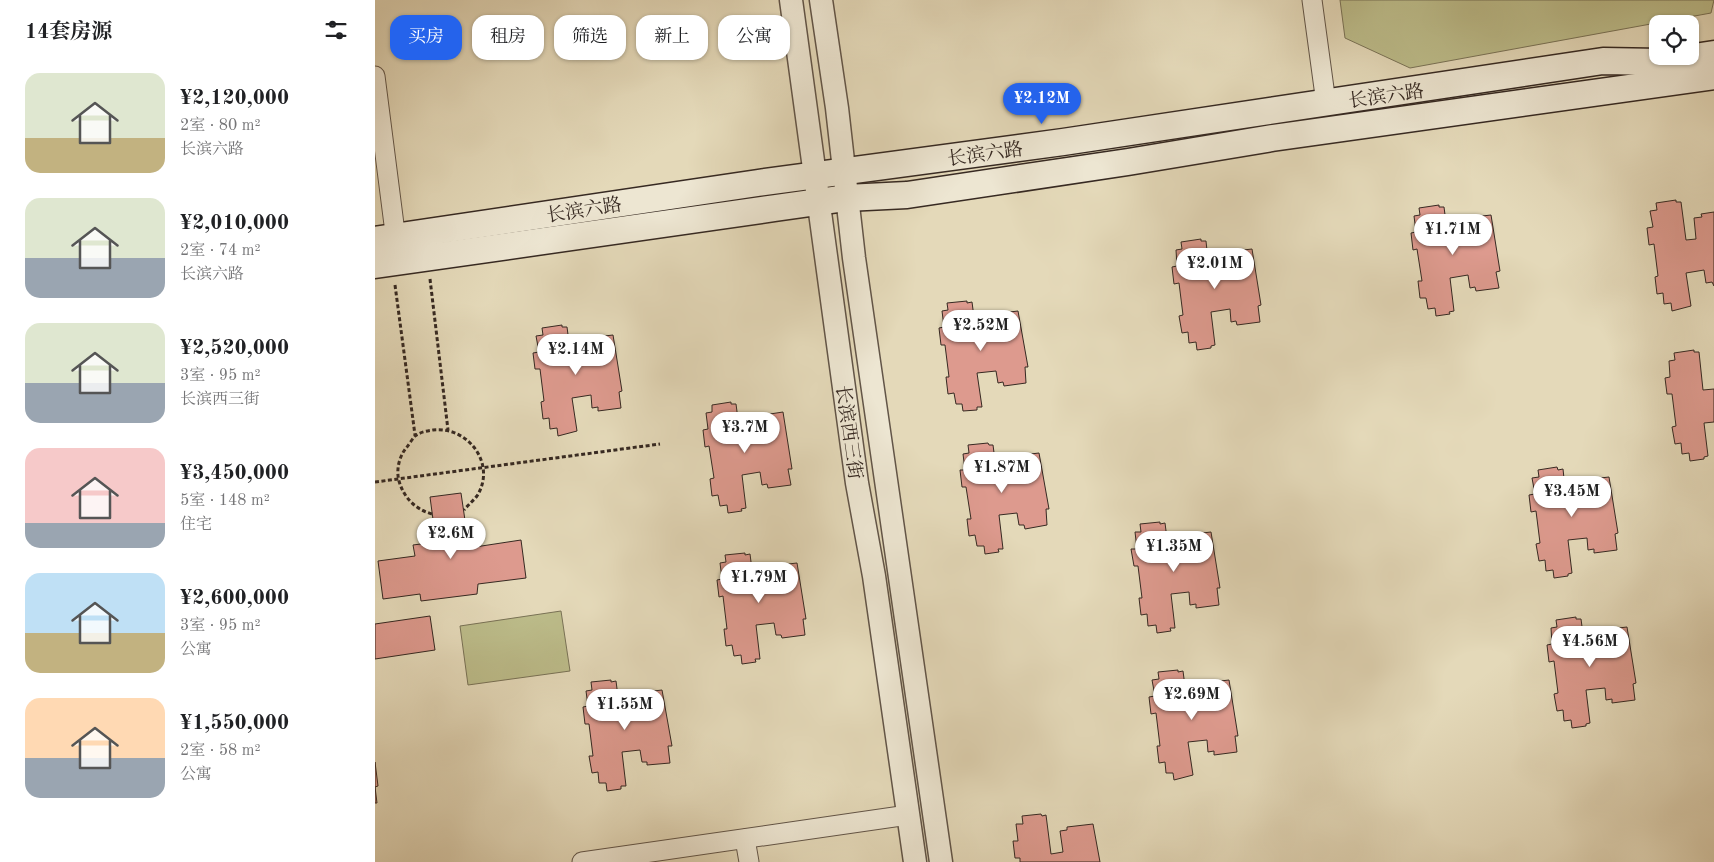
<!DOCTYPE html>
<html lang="zh">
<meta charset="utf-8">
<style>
body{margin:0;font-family:"Old Standard TT","Noto Serif SC",serif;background:#f6f6f6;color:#202124;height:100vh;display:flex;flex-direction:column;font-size:19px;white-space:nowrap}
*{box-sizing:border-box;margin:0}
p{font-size:16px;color:#757577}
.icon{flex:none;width:28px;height:28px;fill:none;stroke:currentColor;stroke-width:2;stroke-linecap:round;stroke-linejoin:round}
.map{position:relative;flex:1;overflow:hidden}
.panel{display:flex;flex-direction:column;background:#fff;width:375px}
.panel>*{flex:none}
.top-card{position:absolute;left:15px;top:15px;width:475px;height:45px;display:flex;gap:10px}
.controls{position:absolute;left:1274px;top:15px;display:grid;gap:10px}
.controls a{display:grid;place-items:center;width:50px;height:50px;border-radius:10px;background:#fff;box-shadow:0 1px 4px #0004;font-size:25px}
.price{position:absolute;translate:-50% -42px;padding:0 11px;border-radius:18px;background:#fff;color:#222;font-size:16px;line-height:32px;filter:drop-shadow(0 1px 2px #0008)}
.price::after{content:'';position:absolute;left:50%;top:30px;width:15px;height:11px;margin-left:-8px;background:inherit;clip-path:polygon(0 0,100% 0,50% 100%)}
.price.active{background:#2563eb;color:#fff}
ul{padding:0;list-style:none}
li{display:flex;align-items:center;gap:15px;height:125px;padding:0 25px}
li span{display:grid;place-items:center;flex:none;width:140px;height:100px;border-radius:15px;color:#555}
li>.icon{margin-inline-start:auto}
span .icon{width:60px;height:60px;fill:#fffc;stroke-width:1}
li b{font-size:21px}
h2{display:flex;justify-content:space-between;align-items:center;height:60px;padding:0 25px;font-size:21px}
.tag{padding:0 18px;border-radius:15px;background:#fff;box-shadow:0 1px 4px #0004;font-size:18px;line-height:45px}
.tag.active{background:#2563eb;color:#fff}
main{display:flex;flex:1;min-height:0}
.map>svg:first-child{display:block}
.green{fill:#bcbc8a;stroke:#797256}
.building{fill:#dd9a8e;stroke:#362922}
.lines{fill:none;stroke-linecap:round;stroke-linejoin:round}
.minor-casing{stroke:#625548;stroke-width:21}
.tertiary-casing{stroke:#625548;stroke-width:25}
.secondary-casing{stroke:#362922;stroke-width:29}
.path{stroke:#362922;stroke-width:3;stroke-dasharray:4 2.5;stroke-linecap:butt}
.minor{stroke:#ede6d2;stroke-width:19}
.tertiary{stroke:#ede6d2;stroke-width:22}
.secondary{stroke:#ede6d2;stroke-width:26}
.labels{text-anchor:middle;stroke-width:4;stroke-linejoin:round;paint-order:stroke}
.street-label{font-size:19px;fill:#362922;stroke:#ede6d2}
</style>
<main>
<section class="panel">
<h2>14套房源<svg class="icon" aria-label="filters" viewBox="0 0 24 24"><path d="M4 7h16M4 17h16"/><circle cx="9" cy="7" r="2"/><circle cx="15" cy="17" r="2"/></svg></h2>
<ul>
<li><span style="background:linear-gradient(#dfe7d0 65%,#c2b280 0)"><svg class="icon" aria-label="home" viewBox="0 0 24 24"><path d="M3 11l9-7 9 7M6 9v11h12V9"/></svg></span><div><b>¥2,120,000</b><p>2室 · 80 m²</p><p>长滨六路</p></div></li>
<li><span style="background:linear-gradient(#dfe7d0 60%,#9aa5b1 0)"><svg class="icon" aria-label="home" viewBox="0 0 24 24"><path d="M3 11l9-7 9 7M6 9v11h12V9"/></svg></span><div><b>¥2,010,000</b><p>2室 · 74 m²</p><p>长滨六路</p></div></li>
<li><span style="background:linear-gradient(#dfe7d0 60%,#9aa5b1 0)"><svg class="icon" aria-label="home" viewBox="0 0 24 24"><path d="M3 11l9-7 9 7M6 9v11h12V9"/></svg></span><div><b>¥2,520,000</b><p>3室 · 95 m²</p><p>长滨西三街</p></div></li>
<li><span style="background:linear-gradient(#f6c9c9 75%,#9aa5b1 0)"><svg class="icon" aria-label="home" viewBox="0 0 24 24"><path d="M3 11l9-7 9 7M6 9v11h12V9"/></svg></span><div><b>¥3,450,000</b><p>5室 · 148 m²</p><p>住宅</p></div></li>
<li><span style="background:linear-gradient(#bfe0f5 60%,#c2b280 0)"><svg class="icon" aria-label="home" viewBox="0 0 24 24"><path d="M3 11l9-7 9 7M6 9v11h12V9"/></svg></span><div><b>¥2,600,000</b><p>3室 · 95 m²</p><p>公寓</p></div></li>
<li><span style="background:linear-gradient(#ffd9b3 60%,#9aa5b1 0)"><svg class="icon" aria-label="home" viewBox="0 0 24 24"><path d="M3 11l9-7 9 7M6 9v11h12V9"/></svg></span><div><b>¥1,550,000</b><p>2室 · 58 m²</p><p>公寓</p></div></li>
</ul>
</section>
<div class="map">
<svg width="1339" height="862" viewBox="0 0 1339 862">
<rect width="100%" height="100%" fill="#e4d9b9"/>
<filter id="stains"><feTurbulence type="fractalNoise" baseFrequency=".004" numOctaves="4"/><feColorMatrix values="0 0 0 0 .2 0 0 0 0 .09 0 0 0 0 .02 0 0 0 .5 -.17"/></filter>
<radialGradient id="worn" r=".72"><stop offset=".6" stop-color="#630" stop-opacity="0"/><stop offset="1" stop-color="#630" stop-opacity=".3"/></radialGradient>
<g class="green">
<polygon points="965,0 1339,0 1336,13 1035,68 970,38"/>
<polygon points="186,611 195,671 93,685 85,626"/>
</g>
<g class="building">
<polygon points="1301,200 1301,202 1306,202 1311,240 1321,239 1319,218 1327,217 1326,214 1339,212 1339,286 1337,282 1331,283 1329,270 1311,273 1316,306 1297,311 1296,303 1289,304 1288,293 1282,294 1280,277 1283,276 1279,244 1274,245 1272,228 1278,227 1275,211 1282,210 1281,203"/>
<polygon points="1064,205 1064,207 1069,207 1074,245 1085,244 1082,223 1090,222 1090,218 1116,215 1125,271 1121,272 1124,288 1101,291 1100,287 1095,288 1093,275 1075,278 1079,311 1074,312 1075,314 1061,316 1060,308 1053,309 1051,298 1045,298 1043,281 1047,281 1042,249 1038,250 1036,233 1041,232 1039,216 1045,215 1044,208"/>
<polygon points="826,239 826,241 831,241 835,279 847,278 844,257 851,256 851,252 877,249 886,305 883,306 885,322 862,325 861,321 856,322 855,309 836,312 840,345 836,346 836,348 822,350 821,342 814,343 813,332 807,333 804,316 808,315 804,283 799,284 797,267 802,266 801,250 807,249 806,242"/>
<polygon points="592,301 592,303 597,302 602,340 613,339 610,318 618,317 618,314 643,311 653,367 650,367 651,383 629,386 628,382 623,383 621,371 602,373 607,407 602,407 602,410 588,411 587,404 581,404 579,393 573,394 571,377 574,377 570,345 566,345 564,328 569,327 567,311 573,310 572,303"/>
<polygon points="187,325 187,327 192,327 197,365 208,364 205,343 213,342 212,338 238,335 247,391 244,392 246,408 223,411 223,407 217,408 216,395 197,398 202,431 183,436 182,428 175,429 174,418 168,419 166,402 169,401 165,369 160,369 158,353 164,352 161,336 168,335 167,328"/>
<polygon points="1319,350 1319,352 1324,352 1328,390 1339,389 1339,422 1329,423 1333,456 1329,457 1329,459 1315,461 1314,453 1307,454 1306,443 1300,444 1297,427 1301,426 1297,394 1292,394 1290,378 1295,377 1294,361 1300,360 1299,353"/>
<polygon points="356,402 356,404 361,404 366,442 377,441 374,420 382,419 382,416 408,412 417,469 413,469 416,485 393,488 392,484 387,485 385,472 367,475 371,508 366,509 367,511 353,513 352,505 345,506 343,495 337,496 335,479 339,478 334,446 330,447 328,430 333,429 331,413 337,412 337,405"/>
<polygon points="613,443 614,445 618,445 623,483 634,481 631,460 639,459 639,456 664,453 674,509 671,509 672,525 650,529 649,525 644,525 642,513 624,515 628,549 623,549 624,552 610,554 609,546 602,546 600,535 594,536 592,519 596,519 591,487 587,487 585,470 590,470 588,454 594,453 593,445"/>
<polygon points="1182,467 1183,470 1188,469 1192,507 1203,506 1201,485 1208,484 1208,480 1234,477 1243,533 1240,534 1242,550 1219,553 1219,549 1213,550 1212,538 1193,540 1197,573 1193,574 1193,576 1179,578 1178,570 1171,571 1170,560 1164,561 1161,544 1165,543 1161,511 1156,512 1154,495 1160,494 1157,478 1164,477 1163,470"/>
<polygon points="86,493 92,534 98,533 100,547 146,540 151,578 103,584 102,594 46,601 45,594 8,599 3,561 40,556 38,545 61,542 55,497"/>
<polygon points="785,522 785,524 790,523 795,562 806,560 803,539 811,538 810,535 836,532 845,588 842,588 844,605 821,608 821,604 815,605 814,592 796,594 800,628 795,628 796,631 782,633 781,625 773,626 772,614 766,615 764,598 767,598 763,566 759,566 756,549 762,549 760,532 766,532 765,524"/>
<polygon points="370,553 370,555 375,554 380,593 391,591 388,570 396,569 396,566 422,563 431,619 428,619 430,635 407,638 406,635 401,635 399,623 381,625 385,659 380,659 381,662 367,664 366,655 359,656 357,645 351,646 349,629 352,629 348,596 344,597 342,580 347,579 345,563 351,562 350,555"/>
<polygon points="55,616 60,650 0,659 0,624"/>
<polygon points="1201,617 1201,619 1206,619 1211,657 1222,656 1219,635 1226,634 1226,630 1252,627 1261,683 1258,684 1260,700 1237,703 1237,699 1231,700 1230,688 1211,690 1215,723 1211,724 1211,726 1197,728 1196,720 1189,721 1188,710 1182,711 1179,694 1183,693 1179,661 1174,662 1172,645 1177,644 1176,628 1182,627 1181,620"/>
<polygon points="803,670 803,672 808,671 813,709 823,708 821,687 829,686 828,683 854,680 863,736 860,736 862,752 839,755 839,751 833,752 832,740 813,742 818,775 799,780 798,773 791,773 790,762 784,763 782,746 785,746 781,713 776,714 774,697 780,696 777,680 784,679 783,672"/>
<polygon points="236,680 236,682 241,681 246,720 257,718 254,697 262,696 262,693 287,690 297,746 293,746 295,763 272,765 272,762 267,762 265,750 247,752 251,786 246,786 246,789 232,791 231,783 224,783 223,772 217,773 214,756 218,756 214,724 210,724 208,707 213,706 211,691 217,690 216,682"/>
<polygon points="0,762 3,786 0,787 2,803 0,803"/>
<polygon points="666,814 667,816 671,815 676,854 688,852 685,831 692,830 692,827 718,824 725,862 645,862 645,858 640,858 638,841 643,841 641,824 648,824 647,816"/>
</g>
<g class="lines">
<defs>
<g id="minor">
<polyline points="937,0 951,103"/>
<polyline points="0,76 22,248"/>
<polyline points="370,839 374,862"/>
<polyline points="207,862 533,815"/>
</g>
<g id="tertiary">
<polyline points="416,0 482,483 499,576 540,862"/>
<polyline points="446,0 462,108 479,258 566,862"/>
</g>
<g id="secondary">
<polyline points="0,240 383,183 688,142 1228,61 1286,62 1339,54"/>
<polyline points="0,265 400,208 471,198 532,195 753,162 897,138 1339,76"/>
</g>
</defs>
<use href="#minor" class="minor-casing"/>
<use href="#tertiary" class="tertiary-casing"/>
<use href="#secondary" class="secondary-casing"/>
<g class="path">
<polyline points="55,279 73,430"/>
<polyline points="20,285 40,435"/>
<polyline points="0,482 285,444"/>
<path d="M 57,514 C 40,509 29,498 24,481 C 21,470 24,457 31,448 C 34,445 37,439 40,436 C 45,432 52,431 58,430 C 93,426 122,464 102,496 C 98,501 93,505 89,510"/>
</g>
<use href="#minor" class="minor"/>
<use href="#tertiary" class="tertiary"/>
<use href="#secondary" class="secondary"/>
</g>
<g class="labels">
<g class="street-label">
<text transform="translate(1011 95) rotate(-8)" y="7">长滨六路</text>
<text transform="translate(610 153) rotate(-8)" y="7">长滨六路</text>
<text transform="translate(209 209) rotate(-9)" y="7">长滨六路</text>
<text transform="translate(475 432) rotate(82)" y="7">长滨西三街</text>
</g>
</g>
<rect width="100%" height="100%" filter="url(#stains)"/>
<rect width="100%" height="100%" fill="url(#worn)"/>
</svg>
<div class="controls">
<a><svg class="icon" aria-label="locate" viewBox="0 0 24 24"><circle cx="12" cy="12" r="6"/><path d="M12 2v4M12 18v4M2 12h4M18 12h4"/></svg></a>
</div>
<b class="price active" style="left:667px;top:125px">¥2.12M</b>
<b class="price" style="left:1078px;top:256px">¥1.71M</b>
<b class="price" style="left:840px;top:290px">¥2.01M</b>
<b class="price" style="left:606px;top:352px">¥2.52M</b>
<b class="price" style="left:201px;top:376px">¥2.14M</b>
<b class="price" style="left:370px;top:454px">¥3.7M</b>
<b class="price" style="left:627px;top:494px">¥1.87M</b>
<b class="price" style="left:1197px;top:518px">¥3.45M</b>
<b class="price" style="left:76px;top:560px">¥2.6M</b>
<b class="price" style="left:799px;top:573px">¥1.35M</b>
<b class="price" style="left:384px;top:604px">¥1.79M</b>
<b class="price" style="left:1215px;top:668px">¥4.56M</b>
<b class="price" style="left:817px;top:721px">¥2.69M</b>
<b class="price" style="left:250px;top:731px">¥1.55M</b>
<div class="top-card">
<a class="tag active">买房</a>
<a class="tag">租房</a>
<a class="tag">筛选</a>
<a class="tag">新上</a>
<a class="tag">公寓</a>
</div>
</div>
</main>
